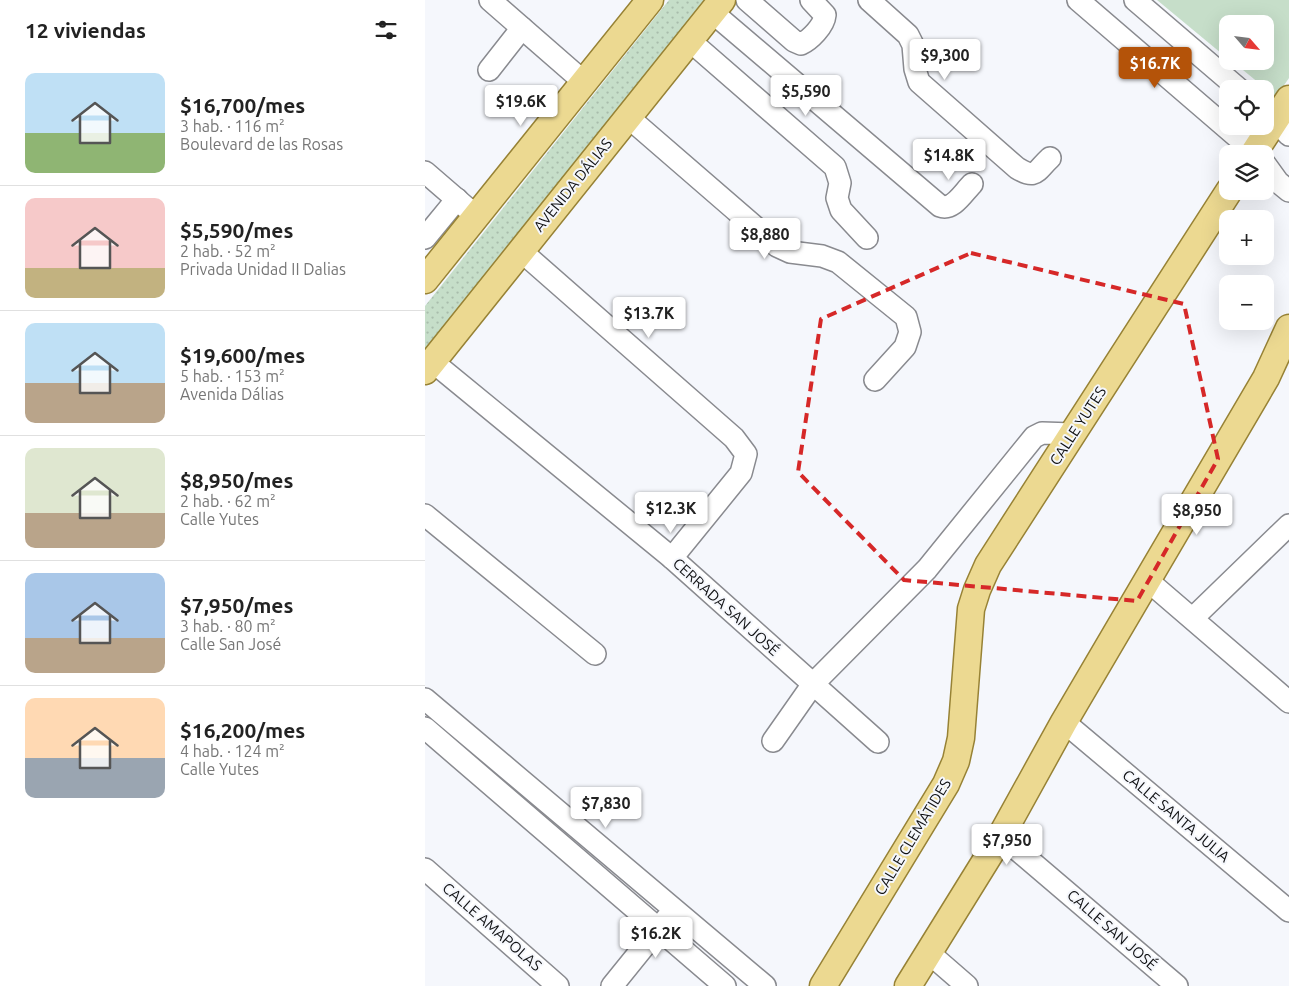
<!DOCTYPE html>
<html lang="es">
<meta charset="utf-8">
<style>
body{margin:0;font-family:Ubuntu,sans-serif;background:#f2f2f2;color:#222;height:100vh;display:flex;flex-direction:column;font-size:19px;white-space:nowrap}
*{box-sizing:border-box;margin:0}
p{font-size:16px;color:#767676}
.icon{flex:none;width:28px;height:28px;fill:none;stroke:currentColor;stroke-width:2;stroke-linecap:round;stroke-linejoin:round}
.map{position:relative;flex:1;overflow:hidden}
.side{display:flex;flex-direction:column;background:#fff;width:425px}
.side>*{flex:none}
.needle{width:32px;rotate:118deg}
.tools{position:absolute;left:794px;top:15px;display:grid;gap:10px}
.tools a{display:grid;place-items:center;width:55px;height:55px;border-radius:10px;background:#fff;box-shadow:0 5px 20px #0002;font-size:25px}
.price{position:absolute;translate:-50% -42px;padding:0 11px;border-radius:5px;background:#fff;color:#222;font-size:16px;line-height:32px;filter:drop-shadow(0 1px 2px #0008)}
.price::after{content:'';position:absolute;left:50%;top:30px;width:15px;height:11px;margin-left:-8px;background:inherit;clip-path:polygon(0 0,100% 0,50% 100%)}
.price.on{background:#b45309;color:#fff}
ul{padding:0;list-style:none}
li{display:flex;align-items:center;gap:15px;height:125px;padding:0 25px}
li+li{border-top:1px solid #e0e0e0}
li span{display:grid;place-items:center;flex:none;width:140px;height:100px;border-radius:10px;color:#555}
li>.icon{margin-inline-start:auto}
span .icon{width:60px;height:60px;fill:#fffc;stroke-width:1}
li b{font-size:21px}
h2{display:flex;justify-content:space-between;align-items:center;height:60px;padding:0 25px;font-size:21px}
main{display:flex;flex:1;min-height:0}
.map>svg:first-child{display:block}
.grass{fill:url(#grass-dots)}
.park{fill:#c6dec9}
.lines{fill:none;stroke-linecap:round;stroke-linejoin:round}
.minor-casing{stroke:#898a8f;stroke-width:24}
.major-casing{stroke:#978235;stroke-width:29}
.minor{stroke:#fff;stroke-width:21}
.major{stroke:#ecd991;stroke-width:26}
.marked{fill:none;stroke:#d62828;stroke-width:4;stroke-dasharray:10 6;stroke-linejoin:round}
.labels{text-anchor:middle;stroke-width:4;stroke-linejoin:round;paint-order:stroke}
.street-label{font-size:15px;fill:#0f1012;stroke:#f5f7fc}
</style>
<main>
<section class="side">
<h2>12 viviendas<svg class="icon" aria-label="filters" viewBox="0 0 24 24"><path d="M4 7h16M4 17h16"/><circle cx="9" cy="7" r="2"/><circle cx="15" cy="17" r="2"/></svg></h2>
<ul>
<li><span style="background:linear-gradient(#bfe0f5 60%,#8fb573 0)"><svg class="icon" aria-label="home" viewBox="0 0 24 24"><path d="M3 11l9-7 9 7M6 9v11h12V9"/></svg></span><div><b>$16,700/mes</b><p>3 hab. · 116 m²</p><p>Boulevard de las Rosas</p></div></li>
<li><span style="background:linear-gradient(#f6c9c9 70%,#c2b280 0)"><svg class="icon" aria-label="home" viewBox="0 0 24 24"><path d="M3 11l9-7 9 7M6 9v11h12V9"/></svg></span><div><b>$5,590/mes</b><p>2 hab. · 52 m²</p><p>Privada Unidad II Dalias</p></div></li>
<li><span style="background:linear-gradient(#bfe0f5 60%,#b9a48a 0)"><svg class="icon" aria-label="home" viewBox="0 0 24 24"><path d="M3 11l9-7 9 7M6 9v11h12V9"/></svg></span><div><b>$19,600/mes</b><p>5 hab. · 153 m²</p><p>Avenida Dálias</p></div></li>
<li><span style="background:linear-gradient(#dfe7d0 65%,#b9a48a 0)"><svg class="icon" aria-label="home" viewBox="0 0 24 24"><path d="M3 11l9-7 9 7M6 9v11h12V9"/></svg></span><div><b>$8,950/mes</b><p>2 hab. · 62 m²</p><p>Calle Yutes</p></div></li>
<li><span style="background:linear-gradient(#a9c7e8 65%,#b9a48a 0)"><svg class="icon" aria-label="home" viewBox="0 0 24 24"><path d="M3 11l9-7 9 7M6 9v11h12V9"/></svg></span><div><b>$7,950/mes</b><p>3 hab. · 80 m²</p><p>Calle San José</p></div></li>
<li><span style="background:linear-gradient(#ffd9b3 60%,#9aa5b1 0)"><svg class="icon" aria-label="home" viewBox="0 0 24 24"><path d="M3 11l9-7 9 7M6 9v11h12V9"/></svg></span><div><b>$16,200/mes</b><p>4 hab. · 124 m²</p><p>Calle Yutes</p></div></li>
</ul>
</section>
<div class="map">
<svg width="864" height="986" viewBox="0 0 864 986">
<defs>
<pattern id="grass-dots" width="8" height="8" patternUnits="userSpaceOnUse" patternTransform="scale(1.25)"><rect width="8" height="8" fill="#c6dec9"/><path d="M2 2h.1M6 6h.1" fill="none" stroke="#a9bdac" stroke-width="1.8" stroke-linecap="round"/></pattern>
</defs>
<rect width="100%" height="100%" fill="#f5f7fc"/>
<polygon class="grass" points="244,0 286,0 0,356 0,306"/>
<polygon class="park" points="732,0 864,0 864,78 851,97 807,61 840,61 840,24 802,24 802,58"/>
<g class="lines">
<defs>
<g id="minor">
<polyline points="65,0 159,82"/>
<path d="M 322,0 L 369,41 L 376,44 C 385,40 399,26 400,15 L 386,0"/>
<path d="M 444,0 L 483,35 L 488,45 L 490,69 L 494,82 L 592,168 C 611,180 611,171 625,158"/>
<polyline points="653,0 832,154"/>
<polyline points="710,0 814,89"/>
<path d="M 287,12 L 515,206 C 528,211 538,193 547,184"/>
<polyline points="264,40 410,167 415,183 412,198 416,210 442,238"/>
<polyline points="64,70 97,28"/>
<polyline points="840,111 864,135"/>
<polyline points="203,117 352,246 365,252 397,256 413,262 481,317 485,332 480,347 450,380"/>
<polyline points="840,164 853,182 864,191"/>
<polyline points="0,172 51,216"/>
<polyline points="0,238 32,199"/>
<polyline points="96,251 309,438 321,454 316,473 247,558"/>
<polyline points="8,362 247,558 453,742"/>
<polyline points="0,515 170,654"/>
<polyline points="722,580 864,702"/>
<polyline points="768,618 864,525"/>
<polyline points="0,699 340,986"/>
<polyline points="639,722 864,911"/>
<polyline points="0,728 300,986"/>
<polyline points="348,741 388,684 502,569 609,437 617,433 648,434"/>
<polyline points="576,836 752,986"/>
<polyline points="0,869 133,986"/>
<polyline points="504,953 542,986"/>
<polyline points="187,986 242,918"/>
</g>
<g id="major">
<polyline points="828,154 864,99"/>
<polyline points="0,280 225,0"/>
<polyline points="0,371 297,0"/>
<polyline points="398,986 521,784 531,761 536,738 546,609 552,590 563,565 804,191"/>
<polyline points="483,986 576,836 639,722 841,378 864,328"/>
</g>
</defs>
<use href="#minor" class="minor-casing"/>
<use href="#major" class="major-casing"/>
<use href="#minor" class="minor"/>
<use href="#major" class="major"/>
</g>
<path class="marked" d="M 546,253 L 759,304 L 793,459 L 712,601 L 479,580 L 373,472 L 396,319 Z"/>
<g class="labels">
<g class="street-label">
<text transform="translate(148 185) rotate(-51)" y="5">AVENIDA DÁLIAS</text>
<text transform="translate(653 426) rotate(-57)" y="5">CALLE YUTES</text>
<text transform="translate(301 607) rotate(42)" y="5">CERRADA SAN JOSÉ</text>
<text transform="translate(751 816) rotate(40)" y="5">CALLE SANTA JULIA</text>
<text transform="translate(488 837) rotate(-59)" y="5">CALLE CLEMÁTIDES</text>
<text transform="translate(67 927) rotate(41)" y="5">CALLE AMAPOLAS</text>
<text transform="translate(687 930) rotate(41)" y="5">CALLE SAN JOSÉ</text>
</g>
</g>
</svg>
<div class="tools">
<a><svg class="needle" viewBox="-14 -14 28 28"><path d="M0-13l5 13h-10z" fill="#e53935"/><path d="M0 13l5-13h-10z" fill="#767676"/></svg></a>
<a><svg class="icon" aria-label="locate" viewBox="0 0 24 24"><circle cx="12" cy="12" r="6"/><path d="M12 2v4M12 18v4M2 12h4M18 12h4"/></svg></a>
<a><svg class="icon" aria-label="layers" viewBox="0 0 24 24"><path d="M12 4l9 5-9 5-9-5zM3 14l9 5 9-5"/></svg></a>
<a>+</a>
<a>−</a>
</div>
<b class="price" style="left:520px;top:81px">$9,300</b>
<b class="price on" style="left:730px;top:89px">$16.7K</b>
<b class="price" style="left:381px;top:117px">$5,590</b>
<b class="price" style="left:96px;top:127px">$19.6K</b>
<b class="price" style="left:524px;top:181px">$14.8K</b>
<b class="price" style="left:340px;top:260px">$8,880</b>
<b class="price" style="left:224px;top:339px">$13.7K</b>
<b class="price" style="left:246px;top:534px">$12.3K</b>
<b class="price" style="left:772px;top:536px">$8,950</b>
<b class="price" style="left:181px;top:829px">$7,830</b>
<b class="price" style="left:582px;top:866px">$7,950</b>
<b class="price" style="left:231px;top:959px">$16.2K</b>
</div>
</main>
